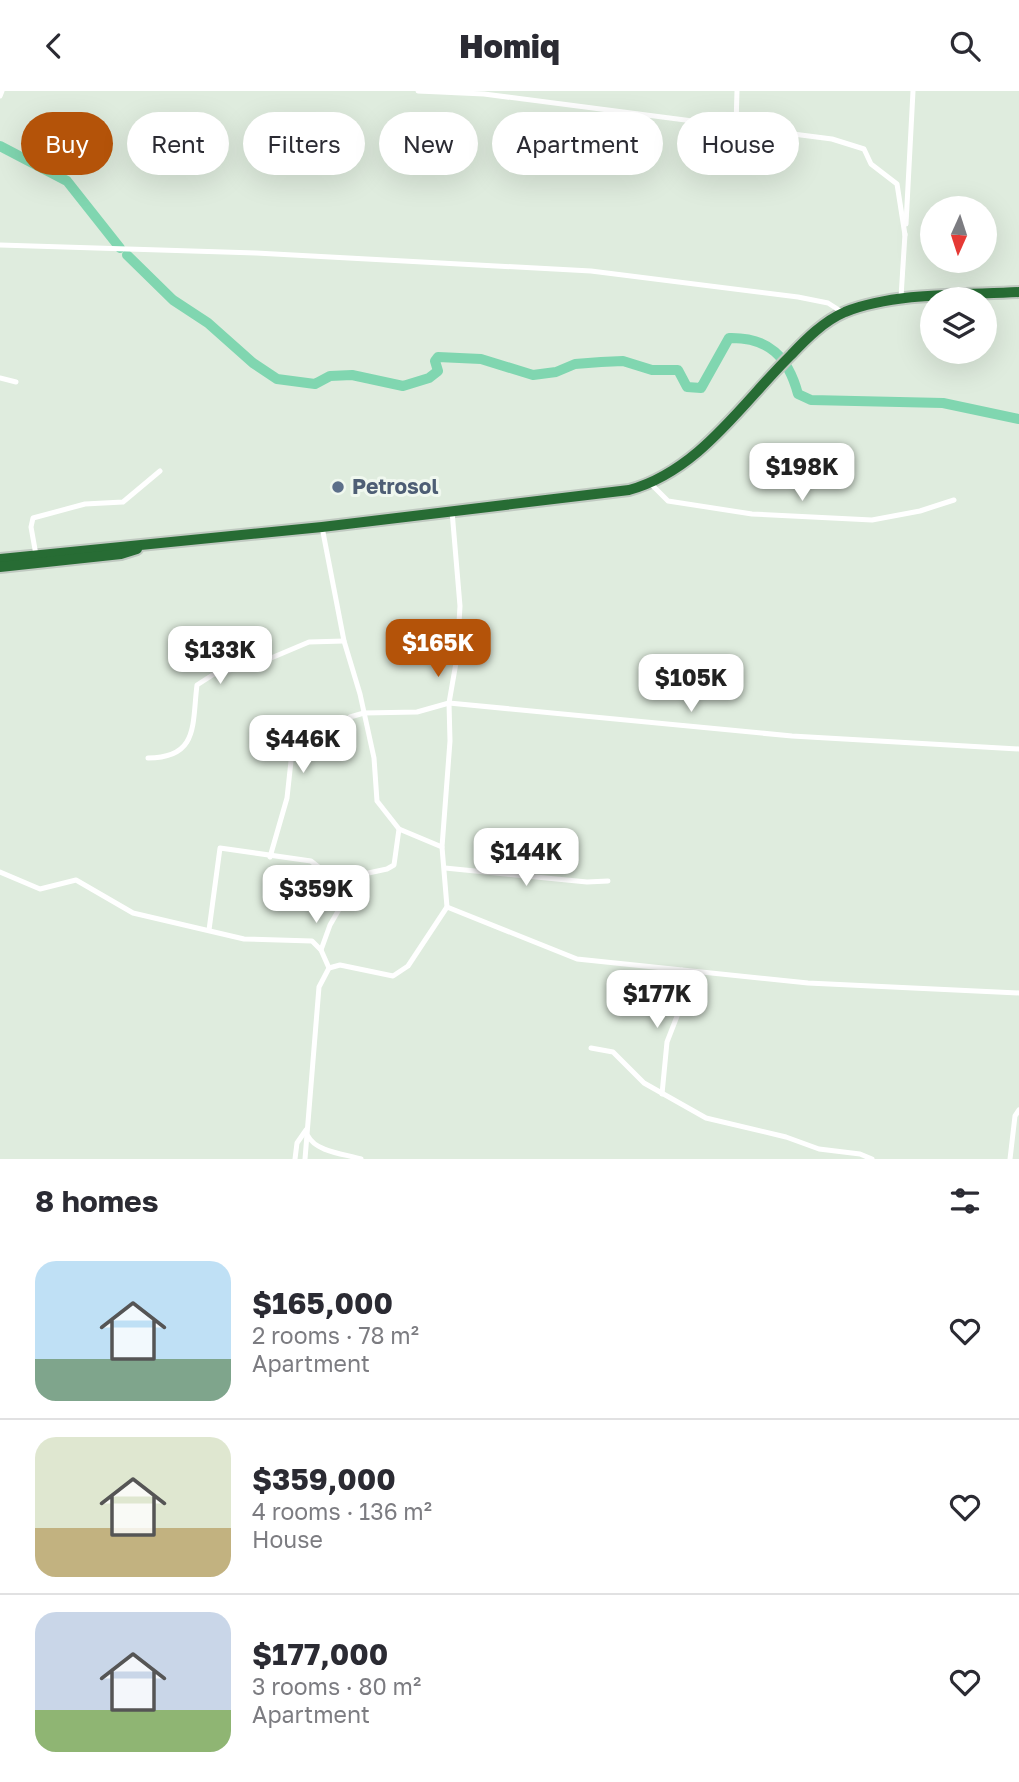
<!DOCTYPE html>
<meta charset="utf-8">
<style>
body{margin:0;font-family:"Golos Text",sans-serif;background:#f2f2f3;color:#2b2b33;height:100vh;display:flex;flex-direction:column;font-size:26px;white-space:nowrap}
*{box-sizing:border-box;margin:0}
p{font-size:23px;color:#7c7c81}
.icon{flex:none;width:38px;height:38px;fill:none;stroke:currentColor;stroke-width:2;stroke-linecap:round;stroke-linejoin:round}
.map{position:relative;height:1068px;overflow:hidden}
.drawer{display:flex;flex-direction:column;background:#fff;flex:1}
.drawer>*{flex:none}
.top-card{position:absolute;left:21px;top:21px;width:978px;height:63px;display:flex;gap:14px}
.needle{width:46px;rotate:183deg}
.tools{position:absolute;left:920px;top:105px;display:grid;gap:14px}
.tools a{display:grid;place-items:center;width:77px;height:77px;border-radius:50%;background:#fff;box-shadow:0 7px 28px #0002;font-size:35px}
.price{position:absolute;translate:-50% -60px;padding:0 16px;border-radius:14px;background:#fff;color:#222;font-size:23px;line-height:46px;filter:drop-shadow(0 2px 4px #0008)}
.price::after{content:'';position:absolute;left:50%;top:42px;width:21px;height:16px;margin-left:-10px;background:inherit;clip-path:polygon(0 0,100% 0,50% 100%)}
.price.active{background:#b45309;color:#fff}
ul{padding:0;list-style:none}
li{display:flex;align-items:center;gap:21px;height:175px;padding:0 35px}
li+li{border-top:2px solid #e1e1e2}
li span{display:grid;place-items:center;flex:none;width:196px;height:140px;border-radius:21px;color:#555}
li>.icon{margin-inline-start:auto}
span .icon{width:84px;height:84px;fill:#fffc;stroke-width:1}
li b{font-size:30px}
h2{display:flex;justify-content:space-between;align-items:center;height:84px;padding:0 35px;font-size:30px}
.pill{padding:0 24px;border-radius:32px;background:#fff;box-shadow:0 7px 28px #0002;font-size:24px;line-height:63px}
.pill.active{background:#b45309;color:#fff}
header{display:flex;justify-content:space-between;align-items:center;height:91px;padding:0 35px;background:#fff;font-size:32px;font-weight:800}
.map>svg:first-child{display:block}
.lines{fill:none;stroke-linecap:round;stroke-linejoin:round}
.river{stroke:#80d6b0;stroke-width:10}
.highway-casing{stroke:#c0c9c1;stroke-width:14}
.street{stroke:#fff;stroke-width:5}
.highway{stroke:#276c34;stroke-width:10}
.service-dot{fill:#5c6f8a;stroke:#f0f8ef;stroke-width:2.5}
.labels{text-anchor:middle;stroke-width:6;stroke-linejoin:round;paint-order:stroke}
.service-label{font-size:21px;font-weight:bold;fill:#4e5e75;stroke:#f0f8ef;text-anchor:start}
</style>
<header><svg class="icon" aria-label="back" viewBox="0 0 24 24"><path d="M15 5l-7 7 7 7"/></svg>Homiq<svg class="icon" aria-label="search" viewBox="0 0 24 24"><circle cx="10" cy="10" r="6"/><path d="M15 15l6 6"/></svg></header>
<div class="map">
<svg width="1019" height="1068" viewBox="0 0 1019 1068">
<rect width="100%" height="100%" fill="#dfecde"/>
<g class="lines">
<g class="river">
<polyline points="0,55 67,90 120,157"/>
<path d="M 127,164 L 173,209 L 208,232 L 253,272 L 277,288 L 315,293 L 330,285 L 352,284 L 403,295 L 429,287 L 438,280 L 435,270 L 438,266 L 481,268 L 533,284 L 556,281 L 575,273 L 601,271 L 623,270 L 652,279 L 678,279 L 687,296 L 701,297 L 729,247 C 769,246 788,266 798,303 L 811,309 L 943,312 L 1019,328"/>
</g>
<defs>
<g id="highway">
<path d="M 0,468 L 322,436 L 629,399 C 699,380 742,312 791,264 C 806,248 824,230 845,221 C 895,201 965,204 1019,201"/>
<polyline points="0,476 121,463 137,458"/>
</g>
</defs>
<use href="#highway" class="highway-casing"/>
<g class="street">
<polyline points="418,0 484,3 832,48 864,58 871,73 897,93 905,144"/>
<polyline points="0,5 2,0"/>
<polyline points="736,35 737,0"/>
<polyline points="906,133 913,0"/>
<polyline points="0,154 256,162 591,180 798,206 828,212 842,221"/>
<polyline points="901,206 905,143"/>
<polyline points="0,287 16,291"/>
<polyline points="650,392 668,410 752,423 872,429 920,420 954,409"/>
<polyline points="36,464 31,436 33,427 85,413 123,411 160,380"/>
<path d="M 148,667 C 199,667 192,633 197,594 L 214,583 L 264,570 L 309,551 L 344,550"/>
<polyline points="442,756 450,650 449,612 457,566 460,515 452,420"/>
<polyline points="270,766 287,707 292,661 312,661 350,626 364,622 417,621 449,612 792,645 1019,658"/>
<polyline points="445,777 587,791 608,790"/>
<polyline points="0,781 40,798 76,789 133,822 244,848 312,850 321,859"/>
<polyline points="447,816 577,868 808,892 1019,902"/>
<polyline points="209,839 220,757 311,770 330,785 345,787 387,778 394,774 399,738"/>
<polyline points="329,877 321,859 330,834 341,815 345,787"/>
<polyline points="591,957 613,961 644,992 706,1027 786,1046 819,1058 860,1063 872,1068"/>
<polyline points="662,1003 667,951 681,915 682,879"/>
<path d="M 308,1045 C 316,1061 345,1063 361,1068"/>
<polyline points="295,1068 297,1052 306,1039"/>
<polyline points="305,1068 319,896 329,877 340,874 393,885 408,875 447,816 442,756 399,738 377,710 374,667 360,603 344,550 322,436"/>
<polyline points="1010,1068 1015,1025 1019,1019"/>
</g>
<use href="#highway" class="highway"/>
</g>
<circle class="service-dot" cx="338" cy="396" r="7"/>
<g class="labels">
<g class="service-label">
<text x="352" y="403">Petrosol</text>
</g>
</g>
</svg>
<div class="tools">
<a><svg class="needle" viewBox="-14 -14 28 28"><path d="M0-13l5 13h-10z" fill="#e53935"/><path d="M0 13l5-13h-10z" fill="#7c7c81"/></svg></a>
<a><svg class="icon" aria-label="layers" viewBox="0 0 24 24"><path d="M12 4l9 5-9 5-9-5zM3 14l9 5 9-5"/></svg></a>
</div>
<b class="price" style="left:802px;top:412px">$198K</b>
<b class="price active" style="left:438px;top:588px">$165K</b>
<b class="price" style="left:220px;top:595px">$133K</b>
<b class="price" style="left:691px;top:623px">$105K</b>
<b class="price" style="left:303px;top:684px">$446K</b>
<b class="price" style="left:526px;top:797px">$144K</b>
<b class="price" style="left:316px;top:834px">$359K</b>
<b class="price" style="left:657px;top:939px">$177K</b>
<div class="top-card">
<a class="pill active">Buy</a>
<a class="pill">Rent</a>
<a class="pill">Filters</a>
<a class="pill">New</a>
<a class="pill">Apartment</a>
<a class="pill">House</a>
</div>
</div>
<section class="drawer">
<h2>8 homes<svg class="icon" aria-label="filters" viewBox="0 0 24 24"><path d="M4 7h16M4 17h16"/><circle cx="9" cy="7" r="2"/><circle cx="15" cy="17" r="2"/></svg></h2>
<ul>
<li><span style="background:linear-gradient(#bfe0f5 70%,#7fa58c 0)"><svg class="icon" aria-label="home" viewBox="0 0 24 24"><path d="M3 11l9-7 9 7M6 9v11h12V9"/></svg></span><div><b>$165,000</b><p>2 rooms · 78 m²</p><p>Apartment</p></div><svg class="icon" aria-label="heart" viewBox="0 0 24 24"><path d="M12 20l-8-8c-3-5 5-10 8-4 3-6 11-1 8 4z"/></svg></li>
<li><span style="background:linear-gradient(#dfe7d0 65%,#c2b280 0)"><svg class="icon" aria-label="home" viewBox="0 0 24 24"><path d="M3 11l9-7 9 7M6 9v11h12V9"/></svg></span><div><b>$359,000</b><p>4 rooms · 136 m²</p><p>House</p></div><svg class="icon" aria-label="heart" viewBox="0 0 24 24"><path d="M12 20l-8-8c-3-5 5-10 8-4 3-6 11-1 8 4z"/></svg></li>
<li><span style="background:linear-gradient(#c9d6e8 70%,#8fb573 0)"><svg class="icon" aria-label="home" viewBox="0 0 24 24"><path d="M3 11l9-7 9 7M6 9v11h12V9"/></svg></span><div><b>$177,000</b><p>3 rooms · 80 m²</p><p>Apartment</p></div><svg class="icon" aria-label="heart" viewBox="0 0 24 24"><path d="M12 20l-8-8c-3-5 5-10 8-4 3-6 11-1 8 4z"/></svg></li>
</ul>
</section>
